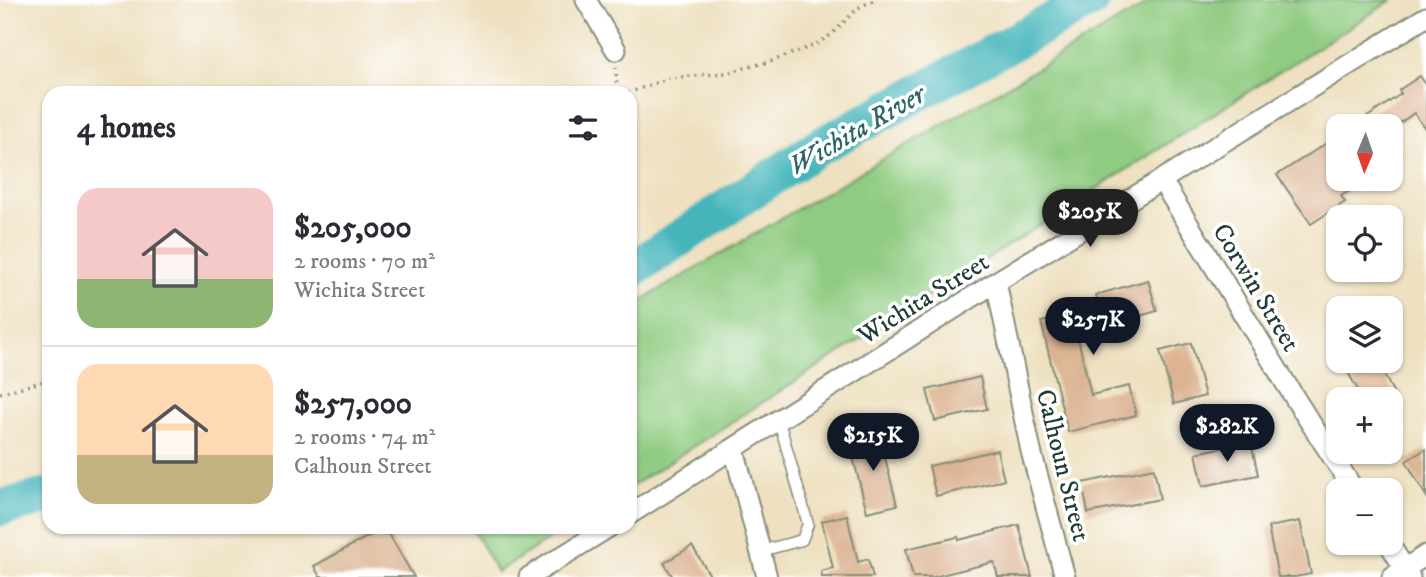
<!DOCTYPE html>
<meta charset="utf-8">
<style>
body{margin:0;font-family:"IM FELL DW Pica",serif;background:#f2f2f3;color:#2b2b33;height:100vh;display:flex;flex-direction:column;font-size:26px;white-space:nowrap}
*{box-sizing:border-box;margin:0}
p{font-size:23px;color:#7c7c81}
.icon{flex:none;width:38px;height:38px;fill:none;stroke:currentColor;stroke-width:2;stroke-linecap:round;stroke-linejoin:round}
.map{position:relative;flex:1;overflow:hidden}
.sheet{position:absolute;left:42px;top:86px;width:595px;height:448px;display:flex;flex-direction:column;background:#fff;border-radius:21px;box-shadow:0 2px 5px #0004}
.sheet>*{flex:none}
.needle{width:46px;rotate:182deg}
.buttons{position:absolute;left:1326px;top:114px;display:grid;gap:14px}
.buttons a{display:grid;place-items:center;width:77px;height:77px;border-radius:14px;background:#fff;box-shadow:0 2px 5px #0004;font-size:35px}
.price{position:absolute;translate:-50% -60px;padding:0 16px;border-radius:24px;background:#111827;color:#fff;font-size:23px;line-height:46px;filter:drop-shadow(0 2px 4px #0008)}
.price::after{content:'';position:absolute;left:50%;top:42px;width:21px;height:16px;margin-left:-10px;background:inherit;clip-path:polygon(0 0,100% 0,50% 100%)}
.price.active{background:#222;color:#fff}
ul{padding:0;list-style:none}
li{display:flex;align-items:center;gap:21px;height:175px;padding:0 35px}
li+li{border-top:2px solid #e1e1e2}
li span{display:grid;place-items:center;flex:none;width:196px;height:140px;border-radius:21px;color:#555}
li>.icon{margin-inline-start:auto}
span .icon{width:84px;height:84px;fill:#fffc;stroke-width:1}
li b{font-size:30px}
h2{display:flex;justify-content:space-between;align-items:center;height:84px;padding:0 35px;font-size:30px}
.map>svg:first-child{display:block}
.green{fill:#8fcb80;stroke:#57845a;stroke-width:2}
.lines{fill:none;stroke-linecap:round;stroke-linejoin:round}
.river{stroke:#45b5bb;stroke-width:37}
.building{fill:#dcb493}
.lane-casing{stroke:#868e7a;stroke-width:13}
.street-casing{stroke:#868e7a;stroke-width:23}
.path{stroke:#868e7a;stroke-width:3.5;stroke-dasharray:2 5;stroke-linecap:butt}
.lane{stroke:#fff;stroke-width:10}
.street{stroke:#fff;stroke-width:19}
.labels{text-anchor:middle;stroke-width:7;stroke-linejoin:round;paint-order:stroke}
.street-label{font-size:26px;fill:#1f3d34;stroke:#fff}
.water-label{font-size:28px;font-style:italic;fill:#2c6763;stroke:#fff}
</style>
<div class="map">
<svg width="1426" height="577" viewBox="0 0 1426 577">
<rect width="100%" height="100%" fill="#fff"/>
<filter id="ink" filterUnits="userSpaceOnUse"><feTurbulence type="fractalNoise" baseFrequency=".0143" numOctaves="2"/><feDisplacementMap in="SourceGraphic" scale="14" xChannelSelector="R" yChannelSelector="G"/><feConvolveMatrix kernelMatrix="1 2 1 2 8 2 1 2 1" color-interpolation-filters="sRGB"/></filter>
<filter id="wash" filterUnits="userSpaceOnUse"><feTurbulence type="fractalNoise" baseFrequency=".00686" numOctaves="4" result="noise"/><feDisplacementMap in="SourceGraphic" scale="28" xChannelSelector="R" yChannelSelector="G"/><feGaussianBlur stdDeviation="1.57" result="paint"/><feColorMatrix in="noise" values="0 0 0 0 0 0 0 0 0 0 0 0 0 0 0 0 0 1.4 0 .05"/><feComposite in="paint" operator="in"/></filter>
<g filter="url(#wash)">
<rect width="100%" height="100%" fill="#eee0c0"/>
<g class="green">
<polygon points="1154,0 1392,0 630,487 630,307"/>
<polygon points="471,527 568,527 497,572"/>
</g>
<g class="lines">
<g class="river">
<polyline points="630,271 820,146 1091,0"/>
<polyline points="0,508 49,496"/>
</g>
</g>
<g id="blocks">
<g class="building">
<polygon points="1420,76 1426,85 1426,130 1414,113 1396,126 1354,126 1401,94 1399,90"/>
<polygon points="1339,135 1339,178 1371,178 1341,196 1345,202 1311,224 1277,175"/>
<polygon points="1148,280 1157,311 1077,334 1091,395 1129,386 1136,415 1068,432 1041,322 1100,309 1096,295"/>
<polygon points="1191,343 1205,396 1174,404 1160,351"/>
<polygon points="1341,360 1376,360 1397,399 1363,399"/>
<polygon points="980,377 987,409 935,421 927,390"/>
<polygon points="879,434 897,505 867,512 849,442"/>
<polygon points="1251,442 1258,475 1203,486 1196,453"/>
<polygon points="1426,449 1426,496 1406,461"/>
<polygon points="997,450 1004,480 936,496 929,466"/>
<polygon points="1154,468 1160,499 1088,513 1082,483"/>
<polygon points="847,515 858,562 868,559 873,577 822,577 821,571 833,568 822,521"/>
<polygon points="1300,521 1311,574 1295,577 1278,577 1268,527"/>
<polygon points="1019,525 1032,577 998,577 994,562 933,577 913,577 906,549 958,537 959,540"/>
<polygon points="385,527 414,577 320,577 314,566"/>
<polygon points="692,546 711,577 673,577 664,563"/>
</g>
</g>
</g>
<g filter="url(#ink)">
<use href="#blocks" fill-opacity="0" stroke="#868e7a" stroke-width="2"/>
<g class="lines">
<defs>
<polyline id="lane" points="761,551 802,540 808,524 779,421"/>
<g id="street">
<polyline points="586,0 616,50"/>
<polyline points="1162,181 1299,405 1354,490"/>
<polyline points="996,282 1031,451 1065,577"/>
<polyline points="734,449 767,577"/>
<polyline points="630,514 996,282 1426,17"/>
<polyline points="1388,542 1410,577"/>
<polyline points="529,577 609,527"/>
<polyline points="1392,577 1426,555"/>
</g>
</defs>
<use href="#lane" class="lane-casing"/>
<use href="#street" class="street-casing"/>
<g class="path">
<polyline points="616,67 617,93"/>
<polyline points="628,93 669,78 725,73 772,61 815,45 832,34 858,8 874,0"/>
<polyline points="0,393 49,380"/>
</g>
<use href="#lane" class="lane"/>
<use href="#street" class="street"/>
</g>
</g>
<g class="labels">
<g class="street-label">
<text transform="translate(1257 287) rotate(59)" y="9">Corwin Street</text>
<text transform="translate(923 298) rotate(-32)" y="9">Wichita Street</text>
<text transform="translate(1064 465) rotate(76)" y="9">Calhoun Street</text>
</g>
<g class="water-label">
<text transform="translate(856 129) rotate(-30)" y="10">Wichita River</text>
</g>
</g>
</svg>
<div class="buttons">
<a><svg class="needle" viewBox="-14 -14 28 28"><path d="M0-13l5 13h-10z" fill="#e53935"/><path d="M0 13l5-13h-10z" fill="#7c7c81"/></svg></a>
<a><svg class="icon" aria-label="locate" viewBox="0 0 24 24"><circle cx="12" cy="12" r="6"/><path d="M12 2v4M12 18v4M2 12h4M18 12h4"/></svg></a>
<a><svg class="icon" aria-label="layers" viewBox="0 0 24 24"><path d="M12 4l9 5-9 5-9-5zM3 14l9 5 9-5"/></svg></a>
<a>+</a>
<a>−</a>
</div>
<b class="price active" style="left:1090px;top:249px">$205K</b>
<b class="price" style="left:1093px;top:357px">$257K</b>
<b class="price" style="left:1227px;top:464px">$282K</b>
<b class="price" style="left:873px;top:473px">$215K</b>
<section class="sheet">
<h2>4 homes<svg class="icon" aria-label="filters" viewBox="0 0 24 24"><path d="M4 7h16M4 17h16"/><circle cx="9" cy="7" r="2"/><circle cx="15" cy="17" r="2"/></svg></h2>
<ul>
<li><span style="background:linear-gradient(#f6c9c9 65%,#8fb573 0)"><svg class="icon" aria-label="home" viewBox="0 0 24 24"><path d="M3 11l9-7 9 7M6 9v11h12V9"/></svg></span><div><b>$205,000</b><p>2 rooms · 70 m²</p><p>Wichita Street</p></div></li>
<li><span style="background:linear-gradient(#ffd9b3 65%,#c2b280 0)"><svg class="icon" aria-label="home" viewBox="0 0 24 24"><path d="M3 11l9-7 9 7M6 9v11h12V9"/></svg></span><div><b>$257,000</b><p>2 rooms · 74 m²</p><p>Calhoun Street</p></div></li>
</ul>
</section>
</div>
